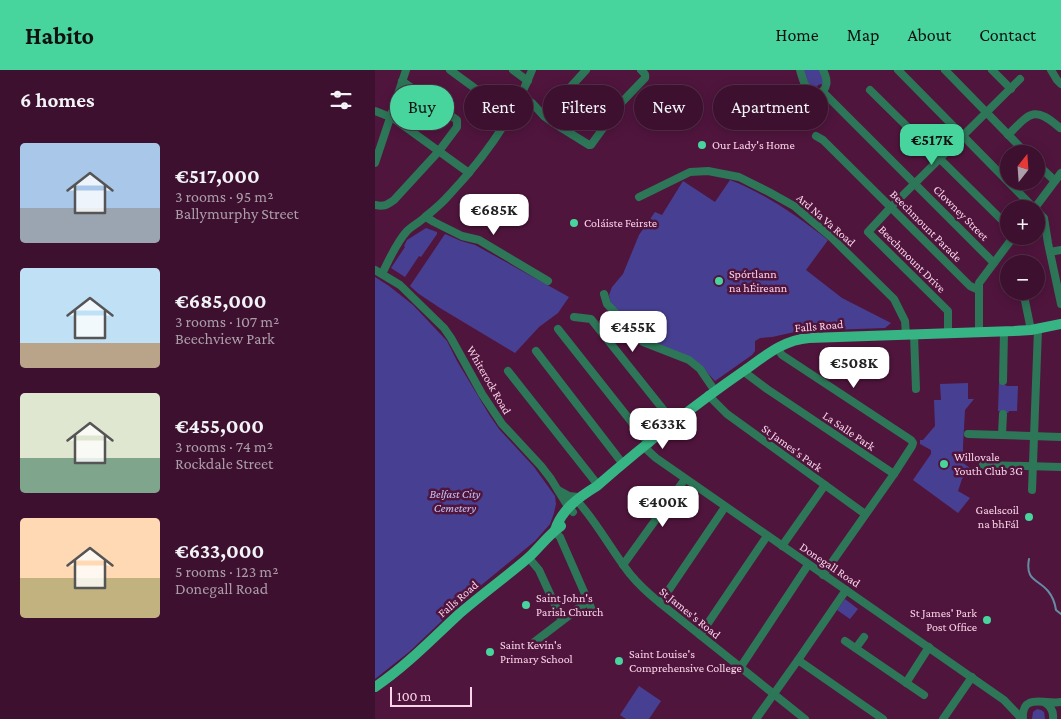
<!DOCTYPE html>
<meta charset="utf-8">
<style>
body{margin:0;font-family:"Crimson Pro",serif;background:#431936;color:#f1f3f6;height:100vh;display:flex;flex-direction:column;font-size:19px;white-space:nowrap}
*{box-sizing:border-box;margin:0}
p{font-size:16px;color:#ac9daa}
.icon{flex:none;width:28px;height:28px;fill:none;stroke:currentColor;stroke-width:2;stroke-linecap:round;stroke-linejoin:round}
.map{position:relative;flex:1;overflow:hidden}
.side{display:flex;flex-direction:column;background:#3c102e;width:375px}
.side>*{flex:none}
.guide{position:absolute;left:15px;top:15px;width:475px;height:45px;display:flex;gap:10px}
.needle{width:32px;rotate:17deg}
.tools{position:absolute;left:625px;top:75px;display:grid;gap:10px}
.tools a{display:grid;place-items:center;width:45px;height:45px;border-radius:50%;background:#3c102e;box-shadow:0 2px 12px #0003,0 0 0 1px #55304a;font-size:25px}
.scale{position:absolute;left:15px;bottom:12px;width:82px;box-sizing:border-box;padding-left:5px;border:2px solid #f9d3e8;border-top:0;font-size:14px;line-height:18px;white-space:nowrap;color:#f9d3e8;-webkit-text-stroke:4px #50153d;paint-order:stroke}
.price{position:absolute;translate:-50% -42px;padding:0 11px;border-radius:10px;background:#fff;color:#222;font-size:16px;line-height:32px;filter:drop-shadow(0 1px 2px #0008)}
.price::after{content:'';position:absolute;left:50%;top:30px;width:15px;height:11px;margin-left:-8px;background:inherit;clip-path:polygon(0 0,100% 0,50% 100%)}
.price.selected{background:#48d49d;color:#111}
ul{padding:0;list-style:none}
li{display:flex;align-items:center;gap:15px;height:125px;padding:0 20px}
li span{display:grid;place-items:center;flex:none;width:140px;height:100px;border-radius:5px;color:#555}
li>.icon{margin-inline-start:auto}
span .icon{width:60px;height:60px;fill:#fffc;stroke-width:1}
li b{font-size:21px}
h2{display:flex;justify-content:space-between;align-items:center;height:60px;padding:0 20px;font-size:21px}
.chip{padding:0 18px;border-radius:22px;background:#3c102e;box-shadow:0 2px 12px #0003,0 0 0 1px #55304a;font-size:18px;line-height:45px}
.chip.selected{background:#48d49d;color:#111}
header{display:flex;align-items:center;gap:30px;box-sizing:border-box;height:70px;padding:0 25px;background:#48d49d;color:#111}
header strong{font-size:24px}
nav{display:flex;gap:28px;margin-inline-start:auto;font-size:18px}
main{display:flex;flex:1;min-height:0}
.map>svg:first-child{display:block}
.green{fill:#474092}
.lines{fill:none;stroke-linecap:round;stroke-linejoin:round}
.stream{stroke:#648ca3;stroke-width:2}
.minor{stroke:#2d7658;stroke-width:8}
.major{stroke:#36b484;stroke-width:10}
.poi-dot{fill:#48d49d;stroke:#50153d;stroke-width:2}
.labels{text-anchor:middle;stroke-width:5;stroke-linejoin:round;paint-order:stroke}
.poi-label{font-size:12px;fill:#f9d3e8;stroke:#50153d;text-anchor:start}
.street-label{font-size:12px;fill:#f9d3e8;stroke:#50153d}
.park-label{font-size:12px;font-style:italic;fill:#c4c5f4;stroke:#50153d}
</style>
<header>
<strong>Habito</strong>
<nav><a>Home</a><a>Map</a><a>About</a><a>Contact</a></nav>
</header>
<main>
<section class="side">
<h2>6 homes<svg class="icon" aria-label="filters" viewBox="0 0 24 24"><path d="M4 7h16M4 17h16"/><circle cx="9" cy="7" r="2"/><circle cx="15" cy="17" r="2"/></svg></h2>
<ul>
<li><span style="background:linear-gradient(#a9c7e8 65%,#9aa5b1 0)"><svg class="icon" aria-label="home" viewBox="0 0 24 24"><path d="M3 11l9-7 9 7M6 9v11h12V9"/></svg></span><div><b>€517,000</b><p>3 rooms · 95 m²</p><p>Ballymurphy Street</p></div></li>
<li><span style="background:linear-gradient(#bfe0f5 75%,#b9a48a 0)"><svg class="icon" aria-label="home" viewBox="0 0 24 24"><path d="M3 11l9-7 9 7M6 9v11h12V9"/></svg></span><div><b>€685,000</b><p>3 rooms · 107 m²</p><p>Beechview Park</p></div></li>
<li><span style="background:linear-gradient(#dfe7d0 65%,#7fa58c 0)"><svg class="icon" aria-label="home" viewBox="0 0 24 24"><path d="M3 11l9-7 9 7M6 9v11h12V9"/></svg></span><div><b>€455,000</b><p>3 rooms · 74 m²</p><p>Rockdale Street</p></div></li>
<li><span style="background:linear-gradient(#ffd9b3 60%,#c2b280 0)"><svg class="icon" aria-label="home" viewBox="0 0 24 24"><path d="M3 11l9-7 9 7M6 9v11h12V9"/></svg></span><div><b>€633,000</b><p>5 rooms · 123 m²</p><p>Donegall Road</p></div></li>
</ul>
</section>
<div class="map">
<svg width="686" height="649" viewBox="0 0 686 649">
<rect width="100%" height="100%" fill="#50153d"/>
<g class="green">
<polygon points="427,0 445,0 450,10 449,15 445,14 441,17 442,22 437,20"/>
<path d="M 355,110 C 391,124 422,146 453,170 L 431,200 L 467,228 L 516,253 L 510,258 L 424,261 L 397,267 L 385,268 L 380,271 L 380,281 L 377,285 L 340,311 L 327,297 L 266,267 L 236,235 L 234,225 L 237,217 L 248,204 L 264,165 L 280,142 L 287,145 L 308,111 L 340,132 Z"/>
<polygon points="51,158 62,162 62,164 46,187 44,186 30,207 16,198 30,177 29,176 32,170"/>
<polygon points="70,164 86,171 100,175 194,227 183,243 164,257 140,283 65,238 44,224 35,216"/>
<polygon points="0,207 14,216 38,235 72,271 82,291 115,346 124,359 159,397 180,426 181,434 179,443 175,454 160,471 93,526 34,582 0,609"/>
<polygon points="624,312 632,316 643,316 642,341 634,341 633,343 623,341"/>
<polygon points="593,313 593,329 599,329 590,340 588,376 588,393 595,398 587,409 583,421 595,428 583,443 538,410 556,384 556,380 545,374 545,370 548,370 560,356 559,330 566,330 565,314"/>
<polygon points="470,529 483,539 475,549 462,540"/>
<polygon points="264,616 286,631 274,649 251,649 245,645"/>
<polygon points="662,639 666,640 669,642 670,649 657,649 658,642"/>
</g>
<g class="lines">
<path class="stream" d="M 654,489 C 650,511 663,509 673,521 C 678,527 680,533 681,540 L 686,544"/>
<g class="minor">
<polyline points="75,0 135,44"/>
<polyline points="138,0 153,11"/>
<path d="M 425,0 C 428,11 431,22 442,25 C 454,19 453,10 448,0"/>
<polyline points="523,0 660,139"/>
<polyline points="570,0 652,84"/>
<polyline points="617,0 636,19"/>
<polyline points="676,0 682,10 686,14"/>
<polyline points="495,20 634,157"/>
<polyline points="448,22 619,193"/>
<path d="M 145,25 L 157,33 L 169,46 L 177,52 L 214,75 L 216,75 L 247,32 L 270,8 C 271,4 269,3 266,0"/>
<polyline points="0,41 18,48 94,103"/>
<polyline points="169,46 211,0"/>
<path d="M 633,65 C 655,43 659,35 685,58"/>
<polyline points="441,66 448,70 595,216 604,220"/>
<polyline points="0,93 31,0"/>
<polyline points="661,93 680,111"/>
<polyline points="264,127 315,102 333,101 364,107 394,122 419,136 456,167 519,229 530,251 531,265"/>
<path d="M 0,135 C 9,137 12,135 19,130 L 64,81 L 82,57 L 82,50 L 27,11"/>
<polyline points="659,139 686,103"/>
<polyline points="661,140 669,148 673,173 686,234"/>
<polyline points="51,147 59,152 87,166 104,170 173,211"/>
<polyline points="675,182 686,180"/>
<polyline points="0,200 25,215 69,258 76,268 107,324 127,354 166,396 176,409 192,435 198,442"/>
<path d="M 7,204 C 14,190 21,173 32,161 C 37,156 45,152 50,147 C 59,140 68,132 75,124 C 109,88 139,46 157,0"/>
<polyline points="648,221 656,260"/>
<polyline points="229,224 232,234 268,272 314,290 325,299 340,321"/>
<polyline points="199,247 216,249 299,353"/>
<polyline points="183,259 274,374"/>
<polyline points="604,263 604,213 639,166"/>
<polyline points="573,264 573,241 493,162 516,137 645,9"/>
<polyline points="539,265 541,319"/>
<polyline points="402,278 407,285 536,370 538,373 537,376 519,404 448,505"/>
<polyline points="161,281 248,394"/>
<polyline points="133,301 223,415"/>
<polyline points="368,301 392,319 519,404"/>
<polyline points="628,311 629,262"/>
<polyline points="333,325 352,344 490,444"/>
<polyline points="593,364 686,367"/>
<polyline points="627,365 628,344"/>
<polyline points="269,377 281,388 629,630 647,649"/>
<polyline points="608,395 686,397"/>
<polyline points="183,420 194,426 203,427"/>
<polyline points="657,420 663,259"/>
<path d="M 205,434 C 224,456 237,481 255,504 C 264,515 274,524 285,533 L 430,649"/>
<polyline points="179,461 185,467 217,540"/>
<polyline points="407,476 450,415"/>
<polyline points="153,487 164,500 187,550"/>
<polyline points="248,495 310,409"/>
<polyline points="285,533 350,437"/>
<polyline points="325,565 392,466"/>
<polyline points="470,571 549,625"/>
<polyline points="158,573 213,531"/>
<polyline points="481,578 489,567"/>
<polyline points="423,590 508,649"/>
<polyline points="365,598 433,495"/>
<polyline points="531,613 554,577"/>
<path d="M 669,632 C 676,636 679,641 678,649"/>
<polyline points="381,649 423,590 471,520"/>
<polyline points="568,649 597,607"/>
<path d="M 648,649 C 646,622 671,635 686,632"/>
</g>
<g class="major">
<path d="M 180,460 C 187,439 204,427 222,416 C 269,375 318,336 370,300 C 390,286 408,270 434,268 L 639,261 L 656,260 L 686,254"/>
<path d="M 0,617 C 31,596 57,569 84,544 C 107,524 131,507 153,488 C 164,478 174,464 186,456"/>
</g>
</g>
<g class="poi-dot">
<circle cx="327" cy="75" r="5"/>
<circle cx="199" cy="153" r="5"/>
<circle cx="344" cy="211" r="5"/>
<circle cx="569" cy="394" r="5"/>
<circle cx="654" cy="447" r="5"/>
<circle cx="151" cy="535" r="5"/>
<circle cx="612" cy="550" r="5"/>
<circle cx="115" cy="582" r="5"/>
<circle cx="244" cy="591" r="5"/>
</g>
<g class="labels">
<g class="poi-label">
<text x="337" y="79">Our Lady's Home</text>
<text x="209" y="157">Coláiste Feirste</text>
<text x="354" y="208">Spórtlann<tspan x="354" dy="14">na hÉireann</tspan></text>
<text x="579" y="391">Willovale<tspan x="579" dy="14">Youth Club 3G</tspan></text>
<text x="644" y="444" text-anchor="end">Gaelscoil<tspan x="644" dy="14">na bhFál</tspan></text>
<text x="161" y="532">Saint John's<tspan x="161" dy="14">Parish Church</tspan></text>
<text x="602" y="547" text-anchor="end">St James' Park<tspan x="602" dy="14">Post Office</tspan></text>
<text x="125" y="579">Saint Kevin's<tspan x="125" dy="14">Primary School</tspan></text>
<text x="254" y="588">Saint Louise's<tspan x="254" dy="14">Comprehensive College</tspan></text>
</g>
<g class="street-label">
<text transform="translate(586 143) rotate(45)" y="4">Clowney Street</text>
<text transform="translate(451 150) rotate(41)" y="4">Ard Na Va Road</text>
<text transform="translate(551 156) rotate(45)" y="4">Beechmount Parade</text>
<text transform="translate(537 189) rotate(45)" y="4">Beechmount Drive</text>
<text transform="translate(444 256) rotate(-5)" y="4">Falls Road</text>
<text transform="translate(114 310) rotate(60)" y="4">Whiterock Road</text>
<text transform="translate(474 361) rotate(34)" y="4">La Salle Park</text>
<text transform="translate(417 378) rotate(36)" y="4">St James's Park</text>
<text transform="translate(455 495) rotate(34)" y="4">Donegall Road</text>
<text transform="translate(83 529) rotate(-41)" y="4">Falls Road</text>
<text transform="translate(315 543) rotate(39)" y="4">St James's Road</text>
</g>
<g class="park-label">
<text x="80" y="428">Belfast City<tspan x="80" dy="14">Cemetery</tspan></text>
</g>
</g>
</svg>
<div class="tools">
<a><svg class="needle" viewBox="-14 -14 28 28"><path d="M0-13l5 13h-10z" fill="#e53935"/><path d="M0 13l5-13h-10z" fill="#ac9daa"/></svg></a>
<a>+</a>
<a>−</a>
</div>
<div class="scale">100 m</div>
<b class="price selected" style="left:557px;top:96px">€517K</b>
<b class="price" style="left:119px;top:166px">€685K</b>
<b class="price" style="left:258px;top:283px">€455K</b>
<b class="price" style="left:479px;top:319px">€508K</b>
<b class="price" style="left:288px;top:380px">€633K</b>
<b class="price" style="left:288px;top:458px">€400K</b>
<div class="guide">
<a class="chip selected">Buy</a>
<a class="chip">Rent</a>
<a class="chip">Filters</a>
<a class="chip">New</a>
<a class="chip">Apartment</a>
</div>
</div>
</main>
